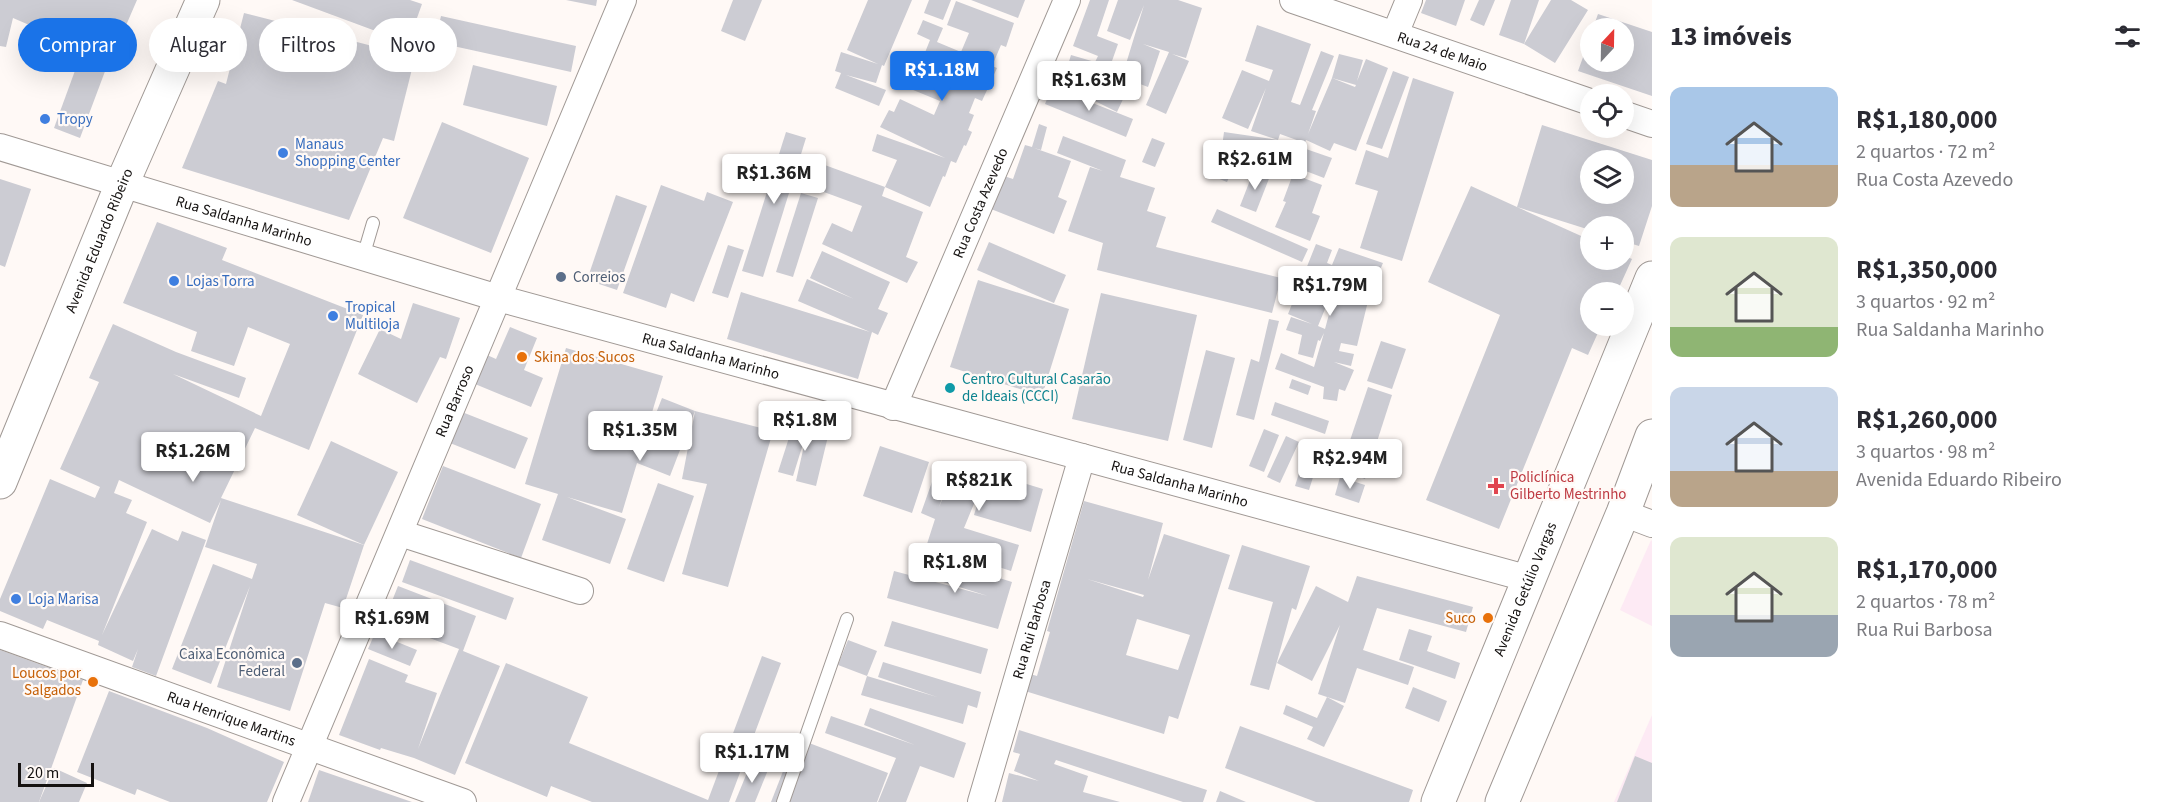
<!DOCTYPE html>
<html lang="pt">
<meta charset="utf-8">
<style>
body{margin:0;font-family:"Source Sans 3",sans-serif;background:#f2f2f3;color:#2b2b33;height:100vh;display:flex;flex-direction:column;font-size:22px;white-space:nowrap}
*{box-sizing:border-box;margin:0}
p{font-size:20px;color:#7c7c81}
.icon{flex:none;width:33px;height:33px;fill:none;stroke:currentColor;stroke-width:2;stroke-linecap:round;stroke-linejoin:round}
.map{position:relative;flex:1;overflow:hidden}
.panel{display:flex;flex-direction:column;background:#fff;width:510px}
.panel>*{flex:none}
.guide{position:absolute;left:18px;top:18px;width:570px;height:54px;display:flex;gap:12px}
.needle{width:39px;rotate:22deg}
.tools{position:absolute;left:1580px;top:18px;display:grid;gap:12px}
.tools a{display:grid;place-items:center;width:54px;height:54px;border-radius:50%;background:#fff;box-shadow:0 6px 24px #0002;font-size:30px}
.scale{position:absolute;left:18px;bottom:15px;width:76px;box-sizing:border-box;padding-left:6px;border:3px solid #151211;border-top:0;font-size:16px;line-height:21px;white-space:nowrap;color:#151211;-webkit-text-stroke:4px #fff9f6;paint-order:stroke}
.price{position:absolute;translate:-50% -51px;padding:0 14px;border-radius:6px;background:#fff;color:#222;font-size:20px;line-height:39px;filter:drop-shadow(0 2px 3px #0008)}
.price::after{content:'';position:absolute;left:50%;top:36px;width:18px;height:14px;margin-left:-9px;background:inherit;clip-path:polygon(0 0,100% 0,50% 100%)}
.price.selected{background:#1a73e8;color:#fff}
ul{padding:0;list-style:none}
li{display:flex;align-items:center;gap:18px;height:150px;padding:0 18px}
li span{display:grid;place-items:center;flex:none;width:168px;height:120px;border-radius:12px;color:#555}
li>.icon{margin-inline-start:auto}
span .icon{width:72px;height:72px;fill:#fffc;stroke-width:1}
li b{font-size:26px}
h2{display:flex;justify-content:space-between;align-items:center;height:72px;padding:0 18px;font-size:26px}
.chip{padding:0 21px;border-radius:27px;background:#fff;box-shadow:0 6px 24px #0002;font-size:21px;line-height:54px}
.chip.selected{background:#1a73e8;color:#fff}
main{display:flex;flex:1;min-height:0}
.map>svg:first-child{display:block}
.education{fill:#fdeaf4}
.building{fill:#ccccd3;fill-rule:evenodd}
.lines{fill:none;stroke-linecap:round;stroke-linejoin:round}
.lane-casing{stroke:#a09995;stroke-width:14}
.street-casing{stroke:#a09995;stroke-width:28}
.secondary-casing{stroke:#a09995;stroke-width:35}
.lane{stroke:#fff;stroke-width:12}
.street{stroke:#fff;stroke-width:26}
.secondary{stroke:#fff;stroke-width:33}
.shop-dot{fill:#3f7fe0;stroke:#fff9f6;stroke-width:2}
.service-dot{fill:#5c6f8a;stroke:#fff9f6;stroke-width:2}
.food-dot{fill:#e8710a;stroke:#fff9f6;stroke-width:2}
.culture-dot{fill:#0f9aa8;stroke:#fff9f6;stroke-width:2}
.health-dot{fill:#e0444e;stroke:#fff9f6;stroke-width:2}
.labels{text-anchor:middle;stroke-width:4.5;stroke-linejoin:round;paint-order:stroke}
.street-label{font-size:15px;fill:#151211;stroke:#fff9f6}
.shop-label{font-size:15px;fill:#366cbe;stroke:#fff9f6;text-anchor:start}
.service-label{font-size:15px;fill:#4e5e75;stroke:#fff9f6;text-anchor:start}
.food-label{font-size:15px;fill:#c56008;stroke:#fff9f6;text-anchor:end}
.culture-label{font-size:15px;fill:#0d838f;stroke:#fff9f6;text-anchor:start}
.health-label{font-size:15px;fill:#be3a42;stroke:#fff9f6;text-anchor:start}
</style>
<main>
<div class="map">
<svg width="1652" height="802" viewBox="0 0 1652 802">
<rect width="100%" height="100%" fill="#fff9f6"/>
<g class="education">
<polygon points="1651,540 1652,541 1652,626 1620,610"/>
<polygon points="1652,715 1652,802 1614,802"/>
</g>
<g class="building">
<polygon points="0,0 137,0 111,60 13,18 6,47 0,46"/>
<polygon points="292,0 410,0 422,4 408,43"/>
<polygon points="566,0 597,0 596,6"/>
<polygon points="733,0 762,0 745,41 721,31"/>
<polygon points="868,0 912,0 884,66 882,65 876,83 846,75 886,90 879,106 835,88 841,73 835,71 841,52 878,64 847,50"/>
<polygon points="929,0 951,0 943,20 924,13"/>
<polygon points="971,0 1025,0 1018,18"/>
<polygon points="1090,0 1109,0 1097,36 1118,44 1112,61 1125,67 1144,5 1130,40 1107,31 1118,0 1178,0 1202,8 1186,58 1172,54 1189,61 1166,114 1146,105 1169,52 1143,44 1160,51 1148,87 1093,66 1090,75 1067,68 1071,55 1095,62 1098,56 1073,46"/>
<polygon points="1426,0 1465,0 1456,26 1421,13"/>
<polygon points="1479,0 1495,0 1484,26 1470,20"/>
<polygon points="1511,0 1539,0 1524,44 1551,0 1571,0 1588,10 1555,63 1524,44 1499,35"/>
<polygon points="956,1 1014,23 1006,47 1001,45 992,66 997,68 982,101 975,98 969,113 974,115 968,130 972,132 966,146 964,145 956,163 951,161 945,177 943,176 930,207 885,187 897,160 872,151 877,134 945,158 880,127 889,110 894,112 900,99 934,115 940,101 901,85 908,70 911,71 919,53 924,55 930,40 917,34 923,20 943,28 937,42 961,52 969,33 947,25"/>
<polygon points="244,13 415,57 394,141 383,138 349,220 182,168 218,81 226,84"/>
<polygon points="1598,14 1652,32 1652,96 1578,71 1590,38 1590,62 1623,62 1623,28 1593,28"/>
<polygon points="441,16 576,46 571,72 435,42"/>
<polygon points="1257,25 1311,44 1291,102 1300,105 1321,51 1334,56 1312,110 1316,111 1308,134 1332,78 1355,87 1356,85 1332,78 1339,54 1363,60 1357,81 1366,59 1388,68 1356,151 1334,143 1330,151 1306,140 1305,143 1280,134 1278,140 1251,131 1266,88 1248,129 1222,118 1242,70 1269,81 1273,70 1245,61"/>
<polygon points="80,57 107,66 80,138 54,128"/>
<polygon points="473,65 557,86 547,126 463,105"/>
<polygon points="1067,68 1124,97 1117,112 1059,83"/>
<polygon points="1393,71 1409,77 1382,149 1366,144"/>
<polygon points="1413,78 1454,92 1402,261 1360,248 1378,191 1355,184 1366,150 1388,158"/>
<polygon points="1052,87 1133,119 1126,137 1045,104"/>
<polygon points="442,122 529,158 491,253 403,218"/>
<polygon points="1039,124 1047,127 1041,150 1034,148 1071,161 1058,197 1067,201 1054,234 991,209 1004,176 1013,179 1025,145 1032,147"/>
<path d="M 1542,125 L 1652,160 L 1652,206 L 1639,246 L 1623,241 L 1623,226 L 1590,226 L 1590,230 L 1517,207 L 1590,240 L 1590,260 L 1623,260 L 1623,255 L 1632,259 L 1617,292 L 1590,292 L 1590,326 L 1601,326 L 1588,355 L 1572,348 L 1499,529 L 1426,500 L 1500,315 L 1428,282 L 1471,186 L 1517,207 ZM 1590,160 L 1623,160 L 1623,194 L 1590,194 Z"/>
<polygon points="786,132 806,138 763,277 742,271"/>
<polygon points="1224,132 1278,140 1274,166 1237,160 1227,182 1212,176 1221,154"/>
<polygon points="1063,136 1126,160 1120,177 1155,188 1147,211 1166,217 1156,247 1281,278 1272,313 1097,270 1103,243 1068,231 1090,167 1103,171 1057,153"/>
<polygon points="1152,138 1165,143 1155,167 1142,162"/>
<polygon points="1306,149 1332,158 1324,178 1298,168"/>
<polygon points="822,164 885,187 882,196 923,212 906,257 918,262 907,283 822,244 832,223 852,232 862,206 813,188"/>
<polygon points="1254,170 1270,176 1256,212 1240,206"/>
<polygon points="1293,174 1322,185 1312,213 1320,216 1310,241 1275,227 1286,202 1283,201"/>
<polygon points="0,179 31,189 5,267 0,265"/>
<polygon points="661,185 704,201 707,192 733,202 694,302 671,293 666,308 623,293"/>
<polygon points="801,193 818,198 793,277 776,272"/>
<polygon points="616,195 647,206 617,290 587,280"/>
<polygon points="1217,209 1308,249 1302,262 1211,222"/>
<polygon points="157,222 227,248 222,260 363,315 309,450 255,428 221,498 364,545 343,608 325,603 290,711 217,687 250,586 211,684 172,669 213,564 252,579 257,564 205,547 221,500 210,523 119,480 114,493 132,500 126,513 147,522 102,635 152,529 178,541 182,531 206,540 156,676 132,667 138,649 133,661 98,645 99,641 47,620 43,629 0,611 0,599 50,479 95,498 100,487 60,469 99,382 89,378 113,324 176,352 246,378 239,398 173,374 261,416 290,344 248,327 234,366 191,351 197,332 123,303"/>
<polygon points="989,242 1066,275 1054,303 977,270"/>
<path d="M 1316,244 L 1332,250 L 1327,263 L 1332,265 L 1339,248 L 1383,263 L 1370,293 L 1357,346 L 1341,343 L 1339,351 L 1354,354 L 1351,366 L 1334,362 L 1354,370 L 1345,391 L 1339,389 L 1337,401 L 1323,399 L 1324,387 L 1275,369 L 1281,353 L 1314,367 L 1324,333 L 1320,341 L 1318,340 L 1313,358 L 1298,354 L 1302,335 L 1286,330 L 1291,317 L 1312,324 L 1288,314 ZM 1341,270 L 1325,329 L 1318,326 Z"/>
<polygon points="728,245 744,250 728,298 712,293"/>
<polygon points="822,251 890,282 878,309 888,313 878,335 872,332 858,379 727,339 741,292 870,332 798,301 807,279 854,299 810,278"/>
<polygon points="978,280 1069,309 1042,396 950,367"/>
<polygon points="1101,293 1197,315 1168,441 1072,419"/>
<polygon points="413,303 460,318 446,359 440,357 417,403 358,374 380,329 401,339"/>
<polygon points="1269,319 1279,321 1254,420 1236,415 1251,359 1259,362"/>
<polygon points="510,327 537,338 524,370 543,378 531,407 475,384 487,355 496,359"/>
<polygon points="1381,341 1406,349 1392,389 1367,381"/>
<polygon points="566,348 663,376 638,459 662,398 695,411 773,431 728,587 682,574 707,484 682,479 695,411 670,476 637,463 622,513 567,497 626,519 610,564 542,540 558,494 525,484"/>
<polygon points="1206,350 1235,358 1212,448 1183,440"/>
<polygon points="1292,379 1311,386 1308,395 1289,388"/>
<polygon points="1368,387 1392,395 1365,479 1340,470"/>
<polygon points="1275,402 1329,421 1325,434 1271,415"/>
<polygon points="462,412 528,438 515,469 450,443"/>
<polygon points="795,419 830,428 816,486 796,481 808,428 793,476 778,472"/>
<polygon points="1264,429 1279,435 1264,472 1249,466"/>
<polygon points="1286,436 1299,442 1280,483 1267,477"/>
<polygon points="331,441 398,472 364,545 297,515"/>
<polygon points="1309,441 1323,445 1309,490 1295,486"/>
<polygon points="880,446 929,462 912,513 863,496"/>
<polygon points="959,461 987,472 1043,489 1031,532 974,515 987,472 964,528 1019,545 1011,571 927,544 935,519 921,513 939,462 953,467 939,507"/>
<polygon points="443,466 541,504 521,558 422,519"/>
<polygon points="1340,477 1365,485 1359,503 1335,495"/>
<polygon points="658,483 694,496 664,582 627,569"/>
<path d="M 1084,501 L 1163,523 L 1148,580 L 1164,534 L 1230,555 L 1178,719 L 1169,716 L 1164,734 L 1025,691 L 1030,674 L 1037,676 L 1050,632 L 1047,631 ZM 1087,579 L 1144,595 L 1143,597 ZM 1137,619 L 1190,635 L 1178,670 L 1126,655 Z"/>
<polygon points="1242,545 1310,566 1296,610 1292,608 1269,690 1250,685 1273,602 1228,589"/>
<polygon points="410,560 514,598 506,620 402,582"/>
<polygon points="945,561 1012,582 998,629 887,598 894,571 988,596 940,581"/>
<polygon points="1357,576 1473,607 1466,632 1377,608 1363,650 1414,667 1408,685 1357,668 1345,703 1318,694 1340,625 1312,681 1277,663 1316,586 1348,602"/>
<polygon points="398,586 476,616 463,651 500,666 455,775 414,758 381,748 380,750 339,735 369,659 408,675 405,682 437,693 418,749 459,649 384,621"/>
<polygon points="892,621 988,649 981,674 884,646"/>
<polygon points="1409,629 1432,636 1427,651 1460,663 1455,679 1399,660"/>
<polygon points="375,633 417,650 410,666 368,649"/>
<polygon points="848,640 877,651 867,676 838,665"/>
<polygon points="0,650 83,680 39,802 0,802"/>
<polygon points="762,656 781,663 729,802 592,802 551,786 547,797 465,763 506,663 588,697 569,743 708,800"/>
<polygon points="883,662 981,692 977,708 968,705 963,724 861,695 867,676 937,697 878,677"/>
<polygon points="1413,687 1447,701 1439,722 1405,708"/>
<polygon points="109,691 207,728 284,762 267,802 170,802 137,789 135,795 77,772"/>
<polygon points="1327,697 1344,706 1324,747 1307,739 1313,727 1283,714 1286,705 1317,718"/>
<polygon points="870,708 966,743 954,778 920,766 906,802 878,802 896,758 825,733 831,716 915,745 864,725"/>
<polygon points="1240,726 1413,790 1409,802 1316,802 1225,768"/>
<polygon points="1019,730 1207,790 1203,802 1183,802 1056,760 1054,764 1088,776 1083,792 1120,802 1002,802 1009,773 1039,781 1014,771 1020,754 1013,752"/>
<polygon points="796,738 888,773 877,802 771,802"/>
<polygon points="1635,756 1652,763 1652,802 1617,802"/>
<polygon points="751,763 768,770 755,802 735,802"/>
<polygon points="54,768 87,783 79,802 39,802"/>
<polygon points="319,770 412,802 308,802"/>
<polygon points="1220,791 1246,802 1216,802"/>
</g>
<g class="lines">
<defs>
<g id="lane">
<polyline points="363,257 373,223"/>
<polyline points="783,802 847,619"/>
</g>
<g id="street">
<path id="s1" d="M 1293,0 L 1590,102"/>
<polyline points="1395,34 1409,0"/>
<polyline points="1623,114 1652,124"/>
<path id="s2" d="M 0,147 L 498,298 L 1530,579"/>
<path id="s3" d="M 893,407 L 1067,0"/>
<polyline points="1623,513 1652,524"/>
<polyline points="400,533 580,591"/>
<path id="s4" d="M 0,635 L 463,802"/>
<path id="s5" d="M 286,802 L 623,0"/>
<path id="s6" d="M 981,802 L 1082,457"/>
</g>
<g id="secondary">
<path id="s7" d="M 0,482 L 122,184 L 203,0"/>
<path id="s8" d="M 1438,802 L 1652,278"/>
<polyline points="1502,802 1623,513 1652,436"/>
</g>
</defs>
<use href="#lane" class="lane-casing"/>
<use href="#street" class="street-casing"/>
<use href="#secondary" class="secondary-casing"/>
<use href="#lane" class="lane"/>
<use href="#street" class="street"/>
<use href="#secondary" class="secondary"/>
</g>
<g class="shop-dot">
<circle cx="45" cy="119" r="6"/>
<circle cx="283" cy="153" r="6"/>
<circle cx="174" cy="281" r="6"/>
<circle cx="333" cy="316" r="6"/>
<circle cx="16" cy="599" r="6"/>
</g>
<g class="service-dot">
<circle cx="561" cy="277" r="6"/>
<circle cx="297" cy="663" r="6"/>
</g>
<g class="food-dot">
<circle cx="522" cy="357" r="6"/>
<circle cx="1488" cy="618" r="6"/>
<circle cx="93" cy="682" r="6"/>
</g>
<circle class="culture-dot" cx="950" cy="388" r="6"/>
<path class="health-dot" d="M1493 477h6v6h6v6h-6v6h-6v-6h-6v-6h6z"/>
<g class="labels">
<g class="street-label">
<text dy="5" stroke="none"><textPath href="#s1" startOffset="158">Rua 24 de Maio</textPath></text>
<text dy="5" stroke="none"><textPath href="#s3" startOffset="222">Rua Costa Azevedo</textPath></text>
<text dy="5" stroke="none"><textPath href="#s2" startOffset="255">Rua Saldanha Marinho</textPath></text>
<text dy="5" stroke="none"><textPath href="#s7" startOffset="261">Avenida Eduardo Ribeiro</textPath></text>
<text dy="5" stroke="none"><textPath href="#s2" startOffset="741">Rua Saldanha Marinho</textPath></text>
<text dy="5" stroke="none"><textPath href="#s5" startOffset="435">Rua Barroso</textPath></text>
<text dy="5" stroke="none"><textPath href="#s2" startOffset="1227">Rua Saldanha Marinho</textPath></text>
<text dy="5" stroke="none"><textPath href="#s8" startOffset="230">Avenida Getúlio Vargas</textPath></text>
<text dy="5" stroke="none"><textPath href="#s6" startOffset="180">Rua Rui Barbosa</textPath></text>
<text dy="5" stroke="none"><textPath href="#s4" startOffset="246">Rua Henrique Martins</textPath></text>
</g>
<g class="shop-label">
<text x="57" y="124">Tropy</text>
<text x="295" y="149">Manaus<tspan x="295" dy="17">Shopping Center</tspan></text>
<text x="186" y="286">Lojas Torra</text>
<text x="345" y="312">Tropical<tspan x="345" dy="17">Multiloja</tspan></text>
<text x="28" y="604">Loja Marisa</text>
</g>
<g class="service-label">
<text x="573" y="282">Correios</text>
<text x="285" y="659" text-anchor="end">Caixa Econômica<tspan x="285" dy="17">Federal</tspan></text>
</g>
<g class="food-label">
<text x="534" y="362" text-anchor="start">Skina dos Sucos</text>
<text x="1476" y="623">Suco</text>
<text x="81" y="678">Loucos por<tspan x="81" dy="17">Salgados</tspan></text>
</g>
<g class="culture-label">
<text x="962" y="384">Centro Cultural Casarão<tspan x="962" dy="17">de Ideais (CCCI)</tspan></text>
</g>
<g class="health-label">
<text x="1510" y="482">Policlínica<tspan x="1510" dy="17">Gilberto Mestrinho</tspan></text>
</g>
</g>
</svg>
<div class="tools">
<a><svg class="needle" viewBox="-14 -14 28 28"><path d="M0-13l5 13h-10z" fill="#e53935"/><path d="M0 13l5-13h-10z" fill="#7c7c81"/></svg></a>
<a><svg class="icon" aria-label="locate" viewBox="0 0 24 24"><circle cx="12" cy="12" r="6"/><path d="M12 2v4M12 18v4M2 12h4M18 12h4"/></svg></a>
<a><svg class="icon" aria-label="layers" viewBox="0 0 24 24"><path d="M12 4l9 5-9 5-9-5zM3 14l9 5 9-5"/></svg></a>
<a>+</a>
<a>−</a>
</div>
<div class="scale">20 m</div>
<b class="price selected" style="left:942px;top:102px">R$1.18M</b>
<b class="price" style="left:1089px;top:112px">R$1.63M</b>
<b class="price" style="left:1255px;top:191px">R$2.61M</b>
<b class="price" style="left:774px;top:205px">R$1.36M</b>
<b class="price" style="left:1330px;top:317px">R$1.79M</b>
<b class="price" style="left:805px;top:452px">R$1.8M</b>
<b class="price" style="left:640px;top:462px">R$1.35M</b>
<b class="price" style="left:193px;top:483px">R$1.26M</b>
<b class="price" style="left:1350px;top:490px">R$2.94M</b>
<b class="price" style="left:979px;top:512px">R$821K</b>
<b class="price" style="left:955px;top:594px">R$1.8M</b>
<b class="price" style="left:392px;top:650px">R$1.69M</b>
<b class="price" style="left:752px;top:784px">R$1.17M</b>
<div class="guide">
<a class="chip selected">Comprar</a>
<a class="chip">Alugar</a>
<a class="chip">Filtros</a>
<a class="chip">Novo</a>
</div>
</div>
<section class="panel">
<h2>13 imóveis<svg class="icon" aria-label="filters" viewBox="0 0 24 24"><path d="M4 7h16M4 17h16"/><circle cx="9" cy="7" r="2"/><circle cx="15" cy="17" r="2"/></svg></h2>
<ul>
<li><span style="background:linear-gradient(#a9c7e8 65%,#b9a48a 0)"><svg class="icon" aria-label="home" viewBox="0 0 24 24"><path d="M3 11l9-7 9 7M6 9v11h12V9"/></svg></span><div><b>R$1,180,000</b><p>2 quartos · 72 m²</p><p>Rua Costa Azevedo</p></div></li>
<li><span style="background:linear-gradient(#dfe7d0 75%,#8fb573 0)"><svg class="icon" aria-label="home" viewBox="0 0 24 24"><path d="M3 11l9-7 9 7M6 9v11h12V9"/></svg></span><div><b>R$1,350,000</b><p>3 quartos · 92 m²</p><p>Rua Saldanha Marinho</p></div></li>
<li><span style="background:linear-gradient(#c9d6e8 70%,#b9a48a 0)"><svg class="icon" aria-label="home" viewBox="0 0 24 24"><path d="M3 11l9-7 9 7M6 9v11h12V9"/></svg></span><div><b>R$1,260,000</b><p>3 quartos · 98 m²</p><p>Avenida Eduardo Ribeiro</p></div></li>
<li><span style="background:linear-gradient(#dfe7d0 65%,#9aa5b1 0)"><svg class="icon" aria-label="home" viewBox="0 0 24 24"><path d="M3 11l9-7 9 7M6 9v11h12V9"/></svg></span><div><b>R$1,170,000</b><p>2 quartos · 78 m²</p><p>Rua Rui Barbosa</p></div></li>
</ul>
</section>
</main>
